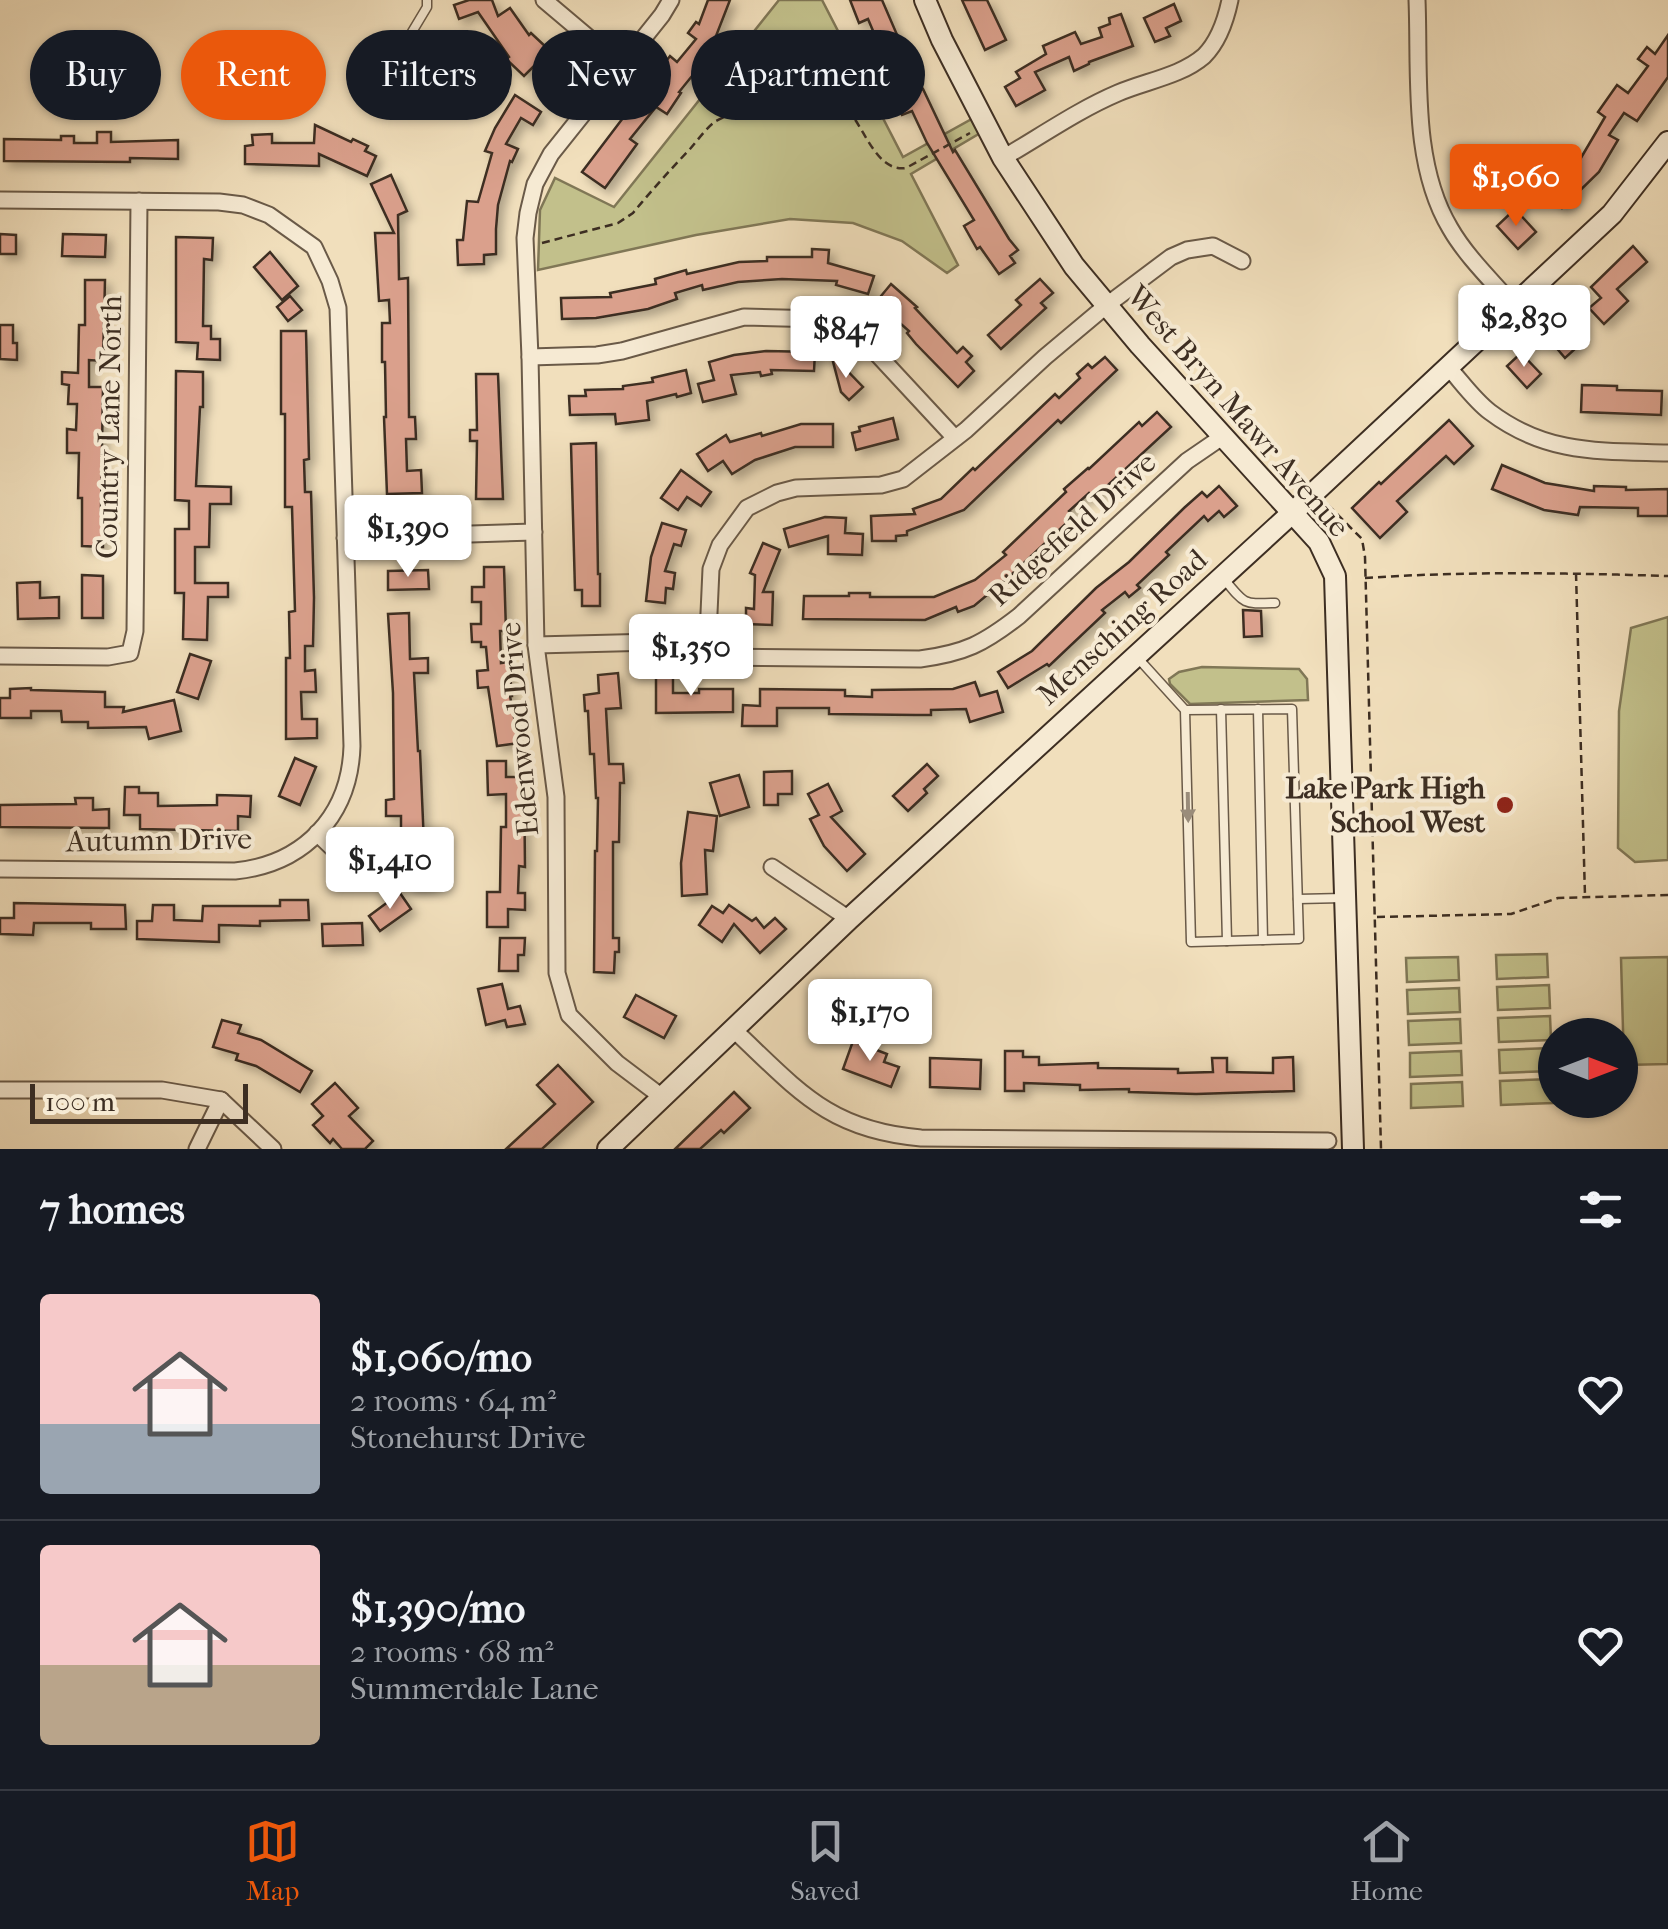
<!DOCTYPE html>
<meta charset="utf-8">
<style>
body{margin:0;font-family:"IM FELL French Canon",serif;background:#242831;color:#f1f3f6;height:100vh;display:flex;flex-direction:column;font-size:38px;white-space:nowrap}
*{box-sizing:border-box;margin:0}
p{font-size:32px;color:#9ea1a6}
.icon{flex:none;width:55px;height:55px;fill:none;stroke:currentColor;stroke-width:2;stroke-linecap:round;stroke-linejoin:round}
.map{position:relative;height:1149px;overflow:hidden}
.details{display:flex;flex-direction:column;background:#171b24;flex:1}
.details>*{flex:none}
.hud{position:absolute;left:30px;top:30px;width:1000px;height:90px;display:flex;gap:20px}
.needle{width:65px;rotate:90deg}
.controls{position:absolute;left:1538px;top:1018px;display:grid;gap:20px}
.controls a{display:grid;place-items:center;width:100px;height:100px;border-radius:50%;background:#171b24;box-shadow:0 2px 8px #0004;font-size:50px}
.scale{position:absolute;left:30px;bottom:25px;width:218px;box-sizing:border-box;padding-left:10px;border:5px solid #3d2e22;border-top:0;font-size:28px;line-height:35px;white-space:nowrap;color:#3d2e22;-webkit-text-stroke:8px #f6ead3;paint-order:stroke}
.price{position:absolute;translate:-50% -85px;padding:0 22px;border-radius:10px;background:#fff;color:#222;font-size:32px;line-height:65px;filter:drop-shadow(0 2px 5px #0008)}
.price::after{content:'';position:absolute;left:50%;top:60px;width:30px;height:22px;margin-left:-15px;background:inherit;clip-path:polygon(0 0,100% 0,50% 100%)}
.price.on{background:#ea580c;color:#fff}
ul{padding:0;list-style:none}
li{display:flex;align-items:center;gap:30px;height:250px;padding:0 40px}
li+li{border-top:2px solid #363941}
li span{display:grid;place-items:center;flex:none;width:280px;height:200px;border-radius:10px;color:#555}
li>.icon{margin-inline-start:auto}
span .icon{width:120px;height:120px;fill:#fffc;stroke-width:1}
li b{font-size:42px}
h2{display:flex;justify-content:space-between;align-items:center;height:120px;padding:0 40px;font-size:42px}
.tag{padding:0 35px;border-radius:45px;background:#171b24;box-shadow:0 2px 8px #0004;font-size:35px;line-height:90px}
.tag.on{background:#ea580c;color:#fff}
.menu{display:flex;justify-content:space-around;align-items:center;height:140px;border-top:2px solid #363941;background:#171b24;font-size:28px;color:#9ea1a6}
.menu a{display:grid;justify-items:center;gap:5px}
.menu .on{color:#ea580c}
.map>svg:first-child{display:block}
.green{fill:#c2c08b;stroke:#807756;stroke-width:2.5}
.building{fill:#daa08c;stroke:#3d2e22;stroke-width:2.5;filter:url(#shadow)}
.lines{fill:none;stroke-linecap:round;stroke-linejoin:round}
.lane-casing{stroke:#6a5a48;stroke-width:11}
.street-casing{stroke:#6a5a48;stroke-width:19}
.secondary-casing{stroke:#3d2e22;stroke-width:24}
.path{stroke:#3d2e22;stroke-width:2.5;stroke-dasharray:8 5;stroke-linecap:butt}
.lane{stroke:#f6ead3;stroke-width:8}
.street{stroke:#f6ead3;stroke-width:15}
.secondary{stroke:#f6ead3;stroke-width:20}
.oneway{fill:#9a8c7a}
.poi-dot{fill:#8f2418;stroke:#f6ead3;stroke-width:4}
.labels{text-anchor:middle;stroke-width:8;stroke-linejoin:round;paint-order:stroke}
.street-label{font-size:30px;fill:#3d2e22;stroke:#f6ead3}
.poi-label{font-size:30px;font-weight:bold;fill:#3d2e22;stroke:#f6ead3;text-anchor:end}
</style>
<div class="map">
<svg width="1668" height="1149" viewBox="0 0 1668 1149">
<defs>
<filter id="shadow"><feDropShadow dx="5.5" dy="5.5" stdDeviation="5" flood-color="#0004"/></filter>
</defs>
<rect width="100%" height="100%" fill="#f1dfbc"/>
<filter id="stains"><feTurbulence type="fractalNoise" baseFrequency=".002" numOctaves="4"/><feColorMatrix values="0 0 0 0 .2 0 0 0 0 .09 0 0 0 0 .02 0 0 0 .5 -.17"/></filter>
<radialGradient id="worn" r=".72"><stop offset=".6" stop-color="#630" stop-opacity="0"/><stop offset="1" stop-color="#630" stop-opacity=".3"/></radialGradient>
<g class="green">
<polygon points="779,0 822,0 903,157 979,115 987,129 911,174 958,265 947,273 902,241 853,223 790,219 696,235 538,270 540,210 555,178 614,207"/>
<polygon points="1668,617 1668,860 1635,862 1618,848 1619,711 1631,628"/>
<polygon points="1202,667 1299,669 1307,679 1308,700 1190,704 1170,684 1169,679 1179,672"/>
<polygon points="1547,954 1548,977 1497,979 1496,955"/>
<polygon points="1458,957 1459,980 1407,982 1406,958"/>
<polygon points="1668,957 1668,1064 1624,1065 1621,958"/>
<polygon points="1549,985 1550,1008 1498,1010 1497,987"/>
<polygon points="1459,988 1460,1012 1408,1014 1407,990"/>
<polygon points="1550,1016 1551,1040 1499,1042 1498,1018"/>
<polygon points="1460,1019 1461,1043 1409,1045 1408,1021"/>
<polygon points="1551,1048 1552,1071 1500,1073 1499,1050"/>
<polygon points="1461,1051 1462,1075 1410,1077 1410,1053"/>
<polygon points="1552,1079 1553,1103 1501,1105 1500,1081"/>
<polygon points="1462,1082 1463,1106 1411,1108 1411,1084"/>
</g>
<g class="building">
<polygon points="469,0 492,0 498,16 510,8 529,35 531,33 548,49 578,70 566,88 536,64 524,76 506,59 509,57 478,12 459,19 454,5"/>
<polygon points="708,0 730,0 716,36 722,40 707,61 705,60 679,92 681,93 667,114 656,107 630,139 637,144 605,188 582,172 670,56 677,62 696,39 688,33 696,22 699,24"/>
<polygon points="850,0 882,0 901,44 882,52 868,19 859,23"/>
<polygon points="962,0 987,0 1006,40 985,50"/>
<polygon points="1174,4 1181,21 1166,28 1170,36 1155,42 1144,18"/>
<polygon points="1121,14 1133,46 1089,62 1089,64 1074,71 1069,57 1035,72 1045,90 1016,106 1005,87 1020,78 1016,72 1046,54 1043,46 1075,32 1081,44 1102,37 1099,28 1110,24 1109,18"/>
<polygon points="1668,35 1668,77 1637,121 1624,113 1609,135 1618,140 1599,172 1562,208 1543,188 1570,162 1575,168 1605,117 1598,112 1617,85 1628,93 1648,66 1638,59 1647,47 1655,54"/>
<polygon points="894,57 899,69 908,65 919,91 923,89 953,152 955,150 1009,239 1018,250 1010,256 1015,263 999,274 980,247 977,249 964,226 974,220 927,143 912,111 902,115 889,84 887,85 878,63"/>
<polygon points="515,95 541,112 533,125 521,118 506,144 518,149 512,162 510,161 498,205 496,229 496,254 484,255 484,264 458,265 457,240 463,240 467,201 478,202 492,153 485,151 495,128"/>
<polygon points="315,125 351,142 353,139 368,146 365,151 376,156 367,176 319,154 319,166 245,164 245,146 253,145 252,135 272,134 272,143 314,143"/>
<polygon points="97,132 111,132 111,142 178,140 178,159 130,158 130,162 4,161 4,139 61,140 61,136 74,136 74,143 97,143"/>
<polygon points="391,175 407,211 398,215 399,279 408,278 409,417 415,417 416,439 406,439 407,471 421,470 422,493 387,494 384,417 386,417 385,362 382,362 382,323 390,323 389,300 379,301 375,233 394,233 371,184"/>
<polygon points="1515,209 1536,232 1518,249 1497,226"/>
<polygon points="0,234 16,235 16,254 0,254"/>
<polygon points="63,234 106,235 105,257 62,256"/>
<polygon points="176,237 213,238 212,260 204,259 203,326 211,326 211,339 220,339 220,360 197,359 198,343 176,342"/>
<polygon points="1633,246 1647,262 1617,289 1628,301 1604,324 1589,308 1601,298 1591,287"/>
<polygon points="812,249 829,250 828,263 874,276 868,294 836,285 837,281 782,279 738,282 703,290 702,285 675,293 677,299 648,309 596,318 562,319 561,298 611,297 610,293 656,284 655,279 686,270 687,274 739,262 767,261 767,257 812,257"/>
<polygon points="270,252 298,286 282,300 254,267"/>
<polygon points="1040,279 1053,293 1041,303 1046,308 1001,349 988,335 1021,305 1016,300"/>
<polygon points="85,280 105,280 103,361 89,360 89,387 103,387 101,510 103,510 103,547 82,546 82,498 78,498 79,453 67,453 67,429 76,430 77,404 68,404 69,385 62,384 62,372 78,373 79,325 85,325"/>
<polygon points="891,284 917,307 915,308 957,353 963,347 972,356 966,362 974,371 958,387 916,344 907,333 909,331 876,302"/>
<polygon points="290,296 302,310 288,321 277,307"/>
<polygon points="1564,311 1578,325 1572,332 1575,336 1569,341 1576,348 1565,358 1543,332"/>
<polygon points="0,325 13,325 13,343 17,343 17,360 0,359"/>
<polygon points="281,331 306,331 309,459 304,460 305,492 311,492 314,598 313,646 305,646 305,671 315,670 316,692 301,692 302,719 317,719 317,738 286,739 286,658 290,658 289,612 295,611 292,507 285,507 285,414 281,414"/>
<polygon points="766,351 815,352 814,371 771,370 772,374 761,376 760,372 731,375 736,394 703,402 698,384 714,380 709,362 734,355"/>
<polygon points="1521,353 1541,374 1527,388 1507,366"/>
<polygon points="831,354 863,387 849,400 841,392"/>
<polygon points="1105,357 1117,370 1061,423 1058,420 964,510 907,531 907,535 896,536 896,541 872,541 871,516 915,514 913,509 941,499 973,468 975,470 1055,394 1059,398 1080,378 1077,374 1088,364 1092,368"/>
<polygon points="686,370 691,393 677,397 676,394 647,401 649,420 616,424 615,414 570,415 569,396 586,396 585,390 623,389 623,386 653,382 652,378"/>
<polygon points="176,371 203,372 203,407 200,407 196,486 231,487 231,504 210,504 209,547 195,547 195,583 228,583 228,597 208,597 207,640 183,639 184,593 175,593 175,529 189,529 189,501 175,500"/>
<polygon points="476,374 498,374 503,499 476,499 477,441 470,441 470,430 477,430"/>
<polygon points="1582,385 1617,386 1617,390 1662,391 1661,415 1581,412"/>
<polygon points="1157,412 1171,427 1094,498 1089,493 1069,511 1074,516 1011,575 974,606 958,612 956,607 925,620 803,619 804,596 849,596 849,593 870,593 870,597 934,597 975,580 1006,555 1003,552 1066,492 1064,489 1088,468 1089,469 1139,422 1142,426"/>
<polygon points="893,418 898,439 856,450 852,433 860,431 859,427"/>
<polygon points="1449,420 1473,446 1454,464 1446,456 1397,501 1407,512 1380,538 1352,508 1379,482 1381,484"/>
<polygon points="801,424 833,424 833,447 795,447 755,460 732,474 723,461 708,471 697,454 726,435 730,442 761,433 762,436"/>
<polygon points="596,443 598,574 600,574 600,606 582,606 582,590 575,590 571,444"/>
<polygon points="1502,465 1545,483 1594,491 1594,486 1626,487 1626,490 1668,489 1668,516 1638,516 1638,508 1580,507 1578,515 1544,510 1492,489"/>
<polygon points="681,470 711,492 701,506 687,497 678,510 661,498"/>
<polygon points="1219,486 1237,506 1224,517 1219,511 1208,521 1204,516 1166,552 1169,555 1137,585 1140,588 1129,597 1125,592 1102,610 1105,613 1049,666 1047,664 1008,688 998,672 1032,651 1096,588 1129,562 1184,508 1202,492 1207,497"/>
<polygon points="825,517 846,518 845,533 863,534 862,555 828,554 828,536 789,547 784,529"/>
<polygon points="662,523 686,530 681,546 674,544 665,571 675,573 673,589 666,588 665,603 646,601 651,557"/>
<polygon points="763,543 780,550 763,592 773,592 772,625 746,624 746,608 754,609 755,575 750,573"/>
<polygon points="484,567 504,567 506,631 500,631 501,663 509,662 512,696 510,696 519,743 497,746 488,687 478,688 477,671 488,670 486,647 481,647 481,642 472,642 471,624 481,624 481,602 472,602 472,587 484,587"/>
<polygon points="428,570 429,589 388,590 388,571"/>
<polygon points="82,575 103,576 103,618 82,618"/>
<polygon points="40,582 40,598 59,597 59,618 18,619 17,583"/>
<polygon points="1243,610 1261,611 1262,636 1244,637"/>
<polygon points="409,613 410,659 428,658 428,673 414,673 418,751 420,751 424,844 429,844 430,863 439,863 440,877 430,877 430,886 409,887 408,834 401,834 401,816 386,816 386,800 394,799 393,693 388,614"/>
<polygon points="190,654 211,661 198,699 177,692"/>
<polygon points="618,673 621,708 606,709 609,764 623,764 624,783 620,783 619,842 613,842 613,938 619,938 619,952 615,952 614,973 594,972 595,851 597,851 598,798 596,798 594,754 590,754 588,711 585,711 584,695 599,693 598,675"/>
<polygon points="656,676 673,677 673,693 699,693 699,689 733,689 733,712 656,713"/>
<polygon points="975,682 980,696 997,691 1003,712 970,722 966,709 931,710 931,715 916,715 829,714 829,708 777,708 777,726 742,726 743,705 760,706 760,689 845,690 845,696 872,697 872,690 953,689"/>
<polygon points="31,688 31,690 105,692 105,707 124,707 123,712 174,700 181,731 149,739 146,727 88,728 88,722 62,722 61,711 31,711 31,718 0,718 0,698 10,698 10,689"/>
<polygon points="295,758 316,767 300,805 279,796"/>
<polygon points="487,761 506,761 506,777 524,777 525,867 519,866 518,893 525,893 525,910 508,909 508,927 487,927 487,892 500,892 501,827 506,827 506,794 488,795"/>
<polygon points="927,764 938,776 924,789 927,793 908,811 893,796"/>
<polygon points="792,771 792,794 778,794 778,805 764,805 764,772"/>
<polygon points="739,775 749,807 720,816 710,783"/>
<polygon points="828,784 842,811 831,817 865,854 847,871 824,846 810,819 819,815 808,794"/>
<polygon points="125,787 139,787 139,793 158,793 158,806 217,805 217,795 251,796 250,817 238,816 238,831 140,829 140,815 124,815"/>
<polygon points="75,798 93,798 93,810 109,809 109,828 0,827 0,805 76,804"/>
<polygon points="688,812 717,816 713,851 705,850 707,894 682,896 681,863"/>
<polygon points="400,893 411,909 380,931 369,916"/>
<polygon points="280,900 308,900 309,920 260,921 260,926 219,925 219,942 137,939 137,921 152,921 153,905 174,905 174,920 202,921 203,906 280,906"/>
<polygon points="14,903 125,905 126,929 91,929 91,923 34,923 33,935 0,934 0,918 14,918"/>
<polygon points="729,905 752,921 756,918 764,928 775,918 786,929 760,953 734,924 722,942 699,925 712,906 723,913"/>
<polygon points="362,923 363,945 323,946 322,924"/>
<polygon points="500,938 525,938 524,955 518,955 518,971 499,971"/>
<polygon points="502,984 508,1009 520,1006 525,1024 507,1027 505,1020 486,1025 478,989"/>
<polygon points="636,995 676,1016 664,1038 624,1017"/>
<polygon points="222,1020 241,1025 238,1033 261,1040 312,1071 300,1092 256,1066 236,1060 238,1054 213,1047"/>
<polygon points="853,1041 887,1054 884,1062 899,1067 891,1087 843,1069"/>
<polygon points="1005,1051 1023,1051 1023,1057 1039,1057 1039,1065 1098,1063 1098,1068 1178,1069 1178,1073 1213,1072 1212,1058 1227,1058 1227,1072 1273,1073 1273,1058 1293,1057 1294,1091 1196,1094 1129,1092 1129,1089 1080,1090 1080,1085 1024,1083 1024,1091 1005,1091"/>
<polygon points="930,1058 981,1060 980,1089 930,1087"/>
<polygon points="558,1065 593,1102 542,1149 506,1149 555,1104 537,1085"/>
<polygon points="335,1083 358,1108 349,1116 373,1141 365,1149 342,1149 333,1139 330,1143 313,1125 323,1116 312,1104"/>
<polygon points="734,1092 750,1108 724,1133 721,1130 700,1149 675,1149"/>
</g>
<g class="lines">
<defs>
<g id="lane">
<polyline points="412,32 427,7 427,0"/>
<path d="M 1225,580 C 1245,605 1244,604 1275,603"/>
<polyline points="1136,656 1185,710 1191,942 1299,939 1292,709 1185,710"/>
<polyline points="1221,709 1227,941"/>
<polyline points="1258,709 1263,940"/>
<polyline points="1298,899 1343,898"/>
</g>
<g id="street">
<polyline points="544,0 621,65"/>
<path d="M 1417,0 C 1420,73 1411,163 1450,228 C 1466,256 1492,281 1514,306"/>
<path d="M 1003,158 C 1041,136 1078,110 1118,93 C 1146,81 1181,76 1204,56 C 1218,42 1226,19 1230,0"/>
<path d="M 0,200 L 219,202 L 243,205 L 269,215 L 314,247 L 330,281 L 338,308 L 352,746 C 350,816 304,864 235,871 L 0,869"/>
<polyline points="530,357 597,355 622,351 744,317 822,319 837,324 865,341 955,438"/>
<path d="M 1448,367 C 1461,381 1474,400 1490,412 C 1547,455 1601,451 1668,453"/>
<polyline points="345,538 534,532"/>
<path d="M 536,645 L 655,642 L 707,657 L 920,659 C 965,653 983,644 1019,616 L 1187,461 L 1222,437"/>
<polyline points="0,656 108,657 130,653 135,631 139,201"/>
<polyline points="707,657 711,569 720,545 747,508 777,493 796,488 881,485 903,479 966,430 1045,357 1107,305 1171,257 1187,250 1213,246 1242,261"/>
<polyline points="317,833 348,863"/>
<polyline points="772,867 849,919"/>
<path d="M 734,1030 C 798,1090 828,1130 921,1138 L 1328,1141"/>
<polyline points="0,1090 162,1090 221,1100 273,1149"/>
<polyline points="662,1097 617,1063 569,1015 557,973 556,797 536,645 530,357 525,238 528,213 535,184 551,154 662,15 671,0"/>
<polyline points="197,1149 221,1100"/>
</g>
<g id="secondary">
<polyline points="925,0 942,40 1003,158 1074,266 1140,345 1319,542 1335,576 1353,1149"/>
<polyline points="608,1149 849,919 1291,514 1612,214 1668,142"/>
</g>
</defs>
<use href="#lane" class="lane-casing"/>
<use href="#street" class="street-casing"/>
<use href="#secondary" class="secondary-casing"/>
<g class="path">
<path d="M 542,243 L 618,223 L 633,213 C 651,191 670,170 690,149 C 698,140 706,128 716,121 C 727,115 741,111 752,106 C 782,93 809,79 839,101 C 863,118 873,173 906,168 L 970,133"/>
<polyline points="1328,505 1362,539 1365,557 1381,1149"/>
<polyline points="1576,573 1585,896"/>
<path d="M 1365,578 C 1466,571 1567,573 1668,576"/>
<polyline points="1377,917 1511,914 1558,898 1668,895"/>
</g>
<use href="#lane" class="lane"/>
<use href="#street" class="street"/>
<use href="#secondary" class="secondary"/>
</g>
<defs><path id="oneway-solid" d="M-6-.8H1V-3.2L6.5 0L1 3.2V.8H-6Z" transform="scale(2.5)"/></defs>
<use class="oneway" href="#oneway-solid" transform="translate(1188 807) rotate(89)"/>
<circle class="poi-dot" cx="1505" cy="805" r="10"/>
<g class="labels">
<g class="street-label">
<text transform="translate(1238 411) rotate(49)" y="10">West Bryn Mawr Avenue</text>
<text transform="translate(109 427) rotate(-89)" y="10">Country Lane North</text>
<text transform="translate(1072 529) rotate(-42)" y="10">Ridgefield Drive</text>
<text transform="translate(1122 627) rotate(-42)" y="10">Mensching Road</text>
<text transform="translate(519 729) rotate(-95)" y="10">Edenwood Drive</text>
<text transform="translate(159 840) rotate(-1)" y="10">Autumn Drive</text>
</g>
<g class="poi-label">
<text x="1485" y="798">Lake Park High<tspan x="1485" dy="34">School West</tspan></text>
</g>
</g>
<rect width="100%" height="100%" filter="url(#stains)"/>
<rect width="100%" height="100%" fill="url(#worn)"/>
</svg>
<div class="controls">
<a><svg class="needle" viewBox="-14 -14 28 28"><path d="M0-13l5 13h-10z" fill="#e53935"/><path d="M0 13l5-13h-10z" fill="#9ea1a6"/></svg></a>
</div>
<div class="scale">100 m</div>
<b class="price on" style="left:1516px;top:229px">$1,060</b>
<b class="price" style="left:1524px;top:370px">$2,830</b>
<b class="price" style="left:846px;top:381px">$847</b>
<b class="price" style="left:408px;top:580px">$1,390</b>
<b class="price" style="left:691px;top:699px">$1,350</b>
<b class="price" style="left:390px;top:912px">$1,410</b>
<b class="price" style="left:870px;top:1064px">$1,170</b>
<div class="hud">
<a class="tag">Buy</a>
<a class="tag on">Rent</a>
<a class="tag">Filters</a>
<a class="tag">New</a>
<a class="tag">Apartment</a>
</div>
</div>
<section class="details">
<h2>7 homes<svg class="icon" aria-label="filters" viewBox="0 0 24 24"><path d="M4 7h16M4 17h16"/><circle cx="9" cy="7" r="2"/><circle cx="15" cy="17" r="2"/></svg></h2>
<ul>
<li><span style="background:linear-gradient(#f6c9c9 65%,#9aa5b1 0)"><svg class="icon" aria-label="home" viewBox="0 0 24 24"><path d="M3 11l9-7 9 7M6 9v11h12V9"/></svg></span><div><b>$1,060/mo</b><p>2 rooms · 64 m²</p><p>Stonehurst Drive</p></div><svg class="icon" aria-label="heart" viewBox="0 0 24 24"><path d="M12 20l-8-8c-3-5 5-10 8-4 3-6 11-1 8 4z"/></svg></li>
<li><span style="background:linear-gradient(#f6c9c9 60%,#b9a48a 0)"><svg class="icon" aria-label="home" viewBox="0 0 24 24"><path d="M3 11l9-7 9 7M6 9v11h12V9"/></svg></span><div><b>$1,390/mo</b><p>2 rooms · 68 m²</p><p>Summerdale Lane</p></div><svg class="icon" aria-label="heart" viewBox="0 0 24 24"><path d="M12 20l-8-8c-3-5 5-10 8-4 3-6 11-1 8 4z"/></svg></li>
</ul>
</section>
<nav class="menu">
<a class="on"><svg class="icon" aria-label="map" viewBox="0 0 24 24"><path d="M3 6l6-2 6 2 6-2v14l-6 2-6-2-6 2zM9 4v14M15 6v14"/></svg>Map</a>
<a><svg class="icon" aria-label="saved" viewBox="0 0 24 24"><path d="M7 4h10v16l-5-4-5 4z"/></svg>Saved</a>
<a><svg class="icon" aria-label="home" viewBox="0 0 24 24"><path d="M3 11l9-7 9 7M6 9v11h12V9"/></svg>Home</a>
</nav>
